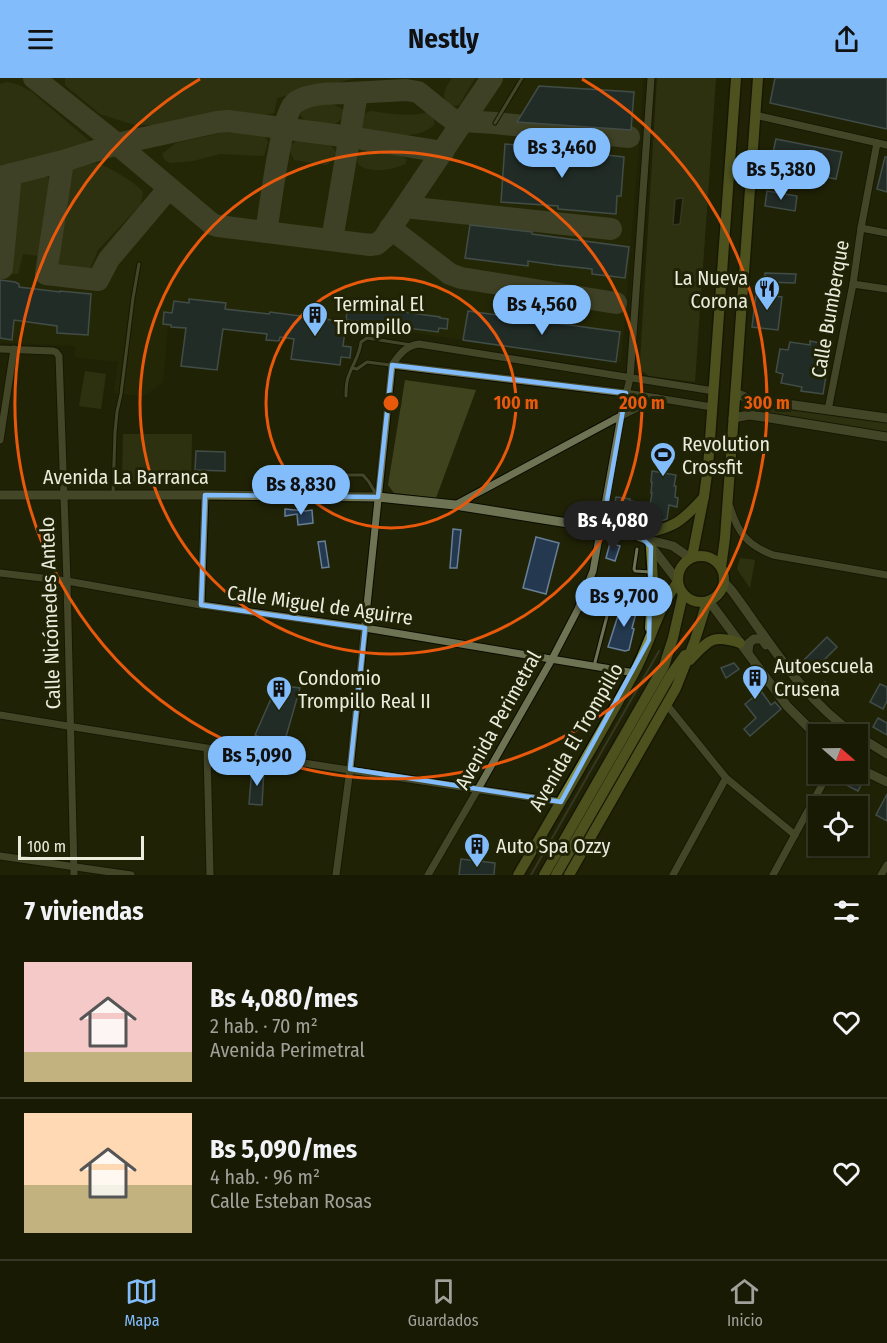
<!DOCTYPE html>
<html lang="es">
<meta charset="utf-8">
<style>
body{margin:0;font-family:"Fira Sans Condensed",sans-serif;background:#21230e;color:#f1f3f6;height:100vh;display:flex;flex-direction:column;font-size:22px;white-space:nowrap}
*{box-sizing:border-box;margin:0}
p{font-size:20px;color:#9fa19a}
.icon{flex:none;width:33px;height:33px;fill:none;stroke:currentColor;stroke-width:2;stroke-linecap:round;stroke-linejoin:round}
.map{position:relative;height:797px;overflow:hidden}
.details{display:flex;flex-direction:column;background:#181a04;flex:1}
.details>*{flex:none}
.needle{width:39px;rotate:110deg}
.buttons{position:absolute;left:808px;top:646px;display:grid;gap:12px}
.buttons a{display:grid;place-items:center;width:60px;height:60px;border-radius:0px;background:#181a04;box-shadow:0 2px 4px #0004,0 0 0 2px #363826;font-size:30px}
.scale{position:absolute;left:18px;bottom:15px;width:126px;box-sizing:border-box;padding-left:6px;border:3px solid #eaeddc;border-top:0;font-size:16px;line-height:21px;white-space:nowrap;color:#eaeddc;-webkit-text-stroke:4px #202306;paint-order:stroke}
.price{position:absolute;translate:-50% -51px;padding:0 14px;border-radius:21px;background:#82bcfa;color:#111;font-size:20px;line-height:39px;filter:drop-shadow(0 2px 3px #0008)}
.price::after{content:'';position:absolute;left:50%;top:36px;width:18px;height:14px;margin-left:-9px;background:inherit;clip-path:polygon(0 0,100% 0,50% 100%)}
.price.current{background:#222;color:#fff}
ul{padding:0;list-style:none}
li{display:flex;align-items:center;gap:18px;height:150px;padding:0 24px}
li+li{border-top:2px solid #363826}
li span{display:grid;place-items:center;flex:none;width:168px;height:120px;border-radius:0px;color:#555}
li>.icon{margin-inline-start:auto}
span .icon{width:72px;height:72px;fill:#fffc;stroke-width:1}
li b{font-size:26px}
h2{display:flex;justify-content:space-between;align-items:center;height:72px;padding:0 24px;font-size:26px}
header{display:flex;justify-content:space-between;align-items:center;height:78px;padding:0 24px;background:#82bcfa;color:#111;font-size:27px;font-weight:700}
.menu{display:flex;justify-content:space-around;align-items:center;height:84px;border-top:2px solid #363826;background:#181a04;font-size:16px;color:#9fa19a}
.menu a{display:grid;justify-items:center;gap:3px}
.menu .current{color:#82bcfa}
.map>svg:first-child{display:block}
.built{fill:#292d07}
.green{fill:#3f441e}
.water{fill:#0b0d00;stroke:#4e5042;stroke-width:1.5}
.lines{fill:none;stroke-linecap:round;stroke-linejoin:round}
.stream{stroke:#4e5042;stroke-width:2}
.taxiway{stroke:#62664c;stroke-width:22}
.building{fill:#24394f;stroke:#687f98;stroke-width:1.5}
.lane-casing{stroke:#0a0c00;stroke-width:5}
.street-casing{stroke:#0a0c00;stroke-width:9}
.secondary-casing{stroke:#0a0c00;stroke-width:11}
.primary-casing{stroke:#0a0c00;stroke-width:13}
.lane{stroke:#6e7353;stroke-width:3}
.street{stroke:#6e7353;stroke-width:7}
.secondary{stroke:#6e7353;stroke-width:9}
.primary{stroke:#81893d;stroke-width:10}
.marked{fill:none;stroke:#82bcfa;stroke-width:4.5;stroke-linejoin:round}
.ring{fill:none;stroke:#e8590c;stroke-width:3}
.labels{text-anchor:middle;stroke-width:6;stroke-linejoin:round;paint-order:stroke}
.poi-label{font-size:20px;fill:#eaeddc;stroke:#202306;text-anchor:start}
.street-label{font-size:20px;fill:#eaeddc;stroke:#202306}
.centre{fill:#e8590c;stroke:#202306;stroke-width:3}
.ring-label{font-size:18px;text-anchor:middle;font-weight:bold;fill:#e8590c;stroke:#202306;stroke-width:6;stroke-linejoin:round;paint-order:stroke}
</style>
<header><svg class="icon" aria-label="menu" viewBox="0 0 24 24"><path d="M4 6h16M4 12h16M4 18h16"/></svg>Nestly<svg class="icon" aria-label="share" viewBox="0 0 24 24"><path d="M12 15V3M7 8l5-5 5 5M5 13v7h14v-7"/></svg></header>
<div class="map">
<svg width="887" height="797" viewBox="0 0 887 797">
<rect width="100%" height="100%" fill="#202306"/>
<polygon class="built" points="0,0 643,0 639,67 621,284 386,251 380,246 349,242 346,246 343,268 351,269 350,280 341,280 340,287 291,281 294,261 280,259 279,263 266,262 266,256 223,251 217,292 181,288 185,251 171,249 171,247 168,246 163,304 144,318 114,315 118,284 75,279 75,268 0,264"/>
<g class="green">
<polygon points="65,0 356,0 277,20 274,35 265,37 224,33 214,34 161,47 135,47 100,36 65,7"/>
<path d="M 452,0 L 475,0 L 459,27 L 454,28 L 448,26 C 440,16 446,10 452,0 Z"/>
<polygon points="657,0 716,0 695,304 649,298 642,293 640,284"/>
<polygon points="7,4 19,7 32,14 94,67 0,93 0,6"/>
<path d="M 317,23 C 331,26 359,30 334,47 L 304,42 L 300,36 L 303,28 Z"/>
<path d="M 370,33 C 389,35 408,40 428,34 C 434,38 435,40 434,47 C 415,64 385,55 362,52 L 359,42 L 361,37 Z"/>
<polygon points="225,54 260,56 266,60 268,64 264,78 220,76 193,83 170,85 165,82 162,76 176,65"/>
<path d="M 303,60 C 316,62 328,62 336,74 L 333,82 L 326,87 L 294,82 L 290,73 L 291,67 L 297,62 Z"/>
<path d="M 371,69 C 385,71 394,75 407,81 L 405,86 C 393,92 369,96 358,86 C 356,75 361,71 371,69 Z"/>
<path d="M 98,85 C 114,93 131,101 143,114 L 141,126 L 98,172 L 88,196 L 52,192 L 68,96 L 74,88 Z"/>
<polygon points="44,98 54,101 56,107 44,173 38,178 23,176 18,196 9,196 7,191 19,110 22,104"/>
<polygon points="85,293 106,296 101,331 79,328"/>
<polygon points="405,302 476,312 436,420 394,415 388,407"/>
<polygon points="767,326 887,344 887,357 765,337"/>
<polygon points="123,356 192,356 191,404 122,404"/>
<polygon points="740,480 755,482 750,510 737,491"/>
</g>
<polygon class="water" points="683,120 680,146 673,147 675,121"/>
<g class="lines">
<polyline class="stream" points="531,797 659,573"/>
<g class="taxiway">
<polyline points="34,0 117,66 212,146 218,148 370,167 377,166 384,160 492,0"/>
<polyline points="63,83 46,196 98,202 109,181 169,110"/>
<polyline points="0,99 63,83 117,66 217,44 228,43 350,59 443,74"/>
<polyline points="405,129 611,151"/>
<polyline points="390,150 450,196 461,200 616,225"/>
<path d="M 266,154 C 270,133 281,33 296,24 C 311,14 333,16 350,15 C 369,14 388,13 406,12 L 418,14 L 444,35 L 452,41 L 463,43 L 495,45 L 629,59"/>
<polyline points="332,162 357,15"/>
<polyline points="2,190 11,96"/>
</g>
</g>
<g class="building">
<polygon points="775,0 887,0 887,51 770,25"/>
<polygon points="539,8 634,14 631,52 517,44"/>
<polygon points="776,61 842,74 836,101 770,88"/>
<polygon points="505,66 624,79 621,118 617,118 616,136 558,131 558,128 501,124"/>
<polygon points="885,79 887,79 887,114 877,111"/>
<polygon points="767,113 797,118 795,133 765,128"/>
<polygon points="470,147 532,154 532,156 629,169 625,200 592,196 592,191 556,187 528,183 528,188 465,180"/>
<polygon points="765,195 796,196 795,205 765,204"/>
<polygon points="0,202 15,204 19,206 19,209 60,214 60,213 91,216 88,257 57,255 57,248 14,242 12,262 0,260"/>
<polygon points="756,216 782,219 778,252 752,249"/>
<polygon points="189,221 226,225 225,231 269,236 270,234 346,244 343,268 351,269 350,280 341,279 340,287 291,281 294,261 280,259 279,263 266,262 267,256 223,251 217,292 181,288 186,250 171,249 171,247 163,246 164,234 172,235 174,223 189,225"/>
<polygon points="351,229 382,233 382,231 440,239 440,240 448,241 447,251 439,250 438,254 346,242 347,234 350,234"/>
<polygon points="468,233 620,254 616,284 463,262"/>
<polygon points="810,263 831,267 823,316 801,313 802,309 781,305 783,296 776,294 780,271 788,272 790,264 810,267"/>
<polygon points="196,373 225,374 225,393 195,392"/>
<polygon points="652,393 676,397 674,408 676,408 675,419 678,420 677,429 669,427 667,441 650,447 647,446 652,415 651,415 652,404 651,404"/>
<polygon points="616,419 630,421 630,423 637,424 635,444 617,441 613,436"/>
<polygon points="285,431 305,433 312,432 313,445 298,447 297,436 285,438"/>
<polygon points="453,451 461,452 457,490 450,490"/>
<polygon points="536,459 559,465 546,516 523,510"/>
<polygon points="325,463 329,489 322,490 318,464"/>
<polygon points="610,465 620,468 615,483 606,480"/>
<polygon points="622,525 638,528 632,550 634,551 629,572 625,573 608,569"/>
<polygon points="827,559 837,569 812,594 802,584"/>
<polygon points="734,585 739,591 726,600 721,590"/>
<polygon points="825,604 833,611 828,616 820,609"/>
<polygon points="880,606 887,609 887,623 883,631 870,624"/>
<polygon points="277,607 300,610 283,669 255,657"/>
<polygon points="761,613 771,627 775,624 781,631 750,658 744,651 756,640 745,626"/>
<polygon points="878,640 887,645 887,657 873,649"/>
<polygon points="252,690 264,691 262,727 249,726"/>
<polygon points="853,700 862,705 858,713 848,708"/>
<polygon points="887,716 887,743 876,737"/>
<polygon points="461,781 495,785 494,797 459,797"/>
</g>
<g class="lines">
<defs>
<g id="lane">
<polyline points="495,45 522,0"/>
<polyline points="352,290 357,291 367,284 390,287"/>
<path d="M 346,318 C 346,311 346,303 349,297 C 353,286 360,276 361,264 L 367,260 L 411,267"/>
<polyline points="290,393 333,397 363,397 369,404 377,418"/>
<polyline points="113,416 115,354 117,334 121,316 133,220 139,186"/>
<polyline points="637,471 634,491 635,493 651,494"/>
<polyline points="594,588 607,538"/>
</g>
<g id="street">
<polyline points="755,37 887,67"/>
<polyline points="861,150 887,155"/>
<polyline points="853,206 887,211"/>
<polyline points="0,271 53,273 56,274 59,278 67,503 74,797"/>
<path d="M 392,287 C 400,276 405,268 419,266 L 714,313"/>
<polyline points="392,287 626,315 712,329"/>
<polyline points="828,332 853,206 861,150 877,65"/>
<polyline points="0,362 14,271"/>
<polyline points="455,427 613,342 657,320"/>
<path d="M 730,429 C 738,455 747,467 773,477 L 887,497"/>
<polyline points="0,495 67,503 201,527 365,550 635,595"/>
<polyline points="201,527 205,417"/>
<polyline points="667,627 726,700 795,757"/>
<path d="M 0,637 C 187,668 374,696 561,724"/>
<polyline points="207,671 210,797"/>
<polyline points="0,778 131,797"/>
<polyline points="336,797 350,691 392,287"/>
<polyline points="428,797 478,711 552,581 578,531 593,493 621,338 630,300 651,0"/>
<polyline points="673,797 726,700"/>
<polyline points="773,797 828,696"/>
<polyline points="881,797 887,787"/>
</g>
<g id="secondary">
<polyline points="735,315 750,321 887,340"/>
<polyline points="733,340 749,337 764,339 887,359"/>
<polyline points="0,417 205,417 378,419 455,427 631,455 645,461 673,468 690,480"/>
<polyline points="650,467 677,502"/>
<path d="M 724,504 L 732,513 C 769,563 803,622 856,657"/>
<polyline points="709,523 787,628 819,660"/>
<polyline points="748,574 749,565 754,561 762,561 766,567"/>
<polyline points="858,658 887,676"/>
<polyline points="858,690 887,704"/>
</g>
<g id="primary">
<path d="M 639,457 C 674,449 680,446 704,419"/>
<circle cx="701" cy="501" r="23"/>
<polyline points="692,479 704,418 708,389 736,0"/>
<polyline points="721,489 725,460 758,0"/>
<polyline points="650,550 653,503 651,469"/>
<path d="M 690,582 C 709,562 712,556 740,565"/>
<path d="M 518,797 C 557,730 597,663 634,595 C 650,566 657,532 677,505"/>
<polyline points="544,797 664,588 673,560 683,516"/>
<polyline points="556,797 670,598 685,577"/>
<polyline points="569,797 676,610 695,562 707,524"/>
</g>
</defs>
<use href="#lane" class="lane-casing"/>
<use href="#street" class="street-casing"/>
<use href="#secondary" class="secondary-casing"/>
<use href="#primary" class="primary-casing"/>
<use href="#lane" class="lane"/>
<use href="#street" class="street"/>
<use href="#secondary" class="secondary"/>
<use href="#primary" class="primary"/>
</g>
<path d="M0 0H887V797H0ZM 392,287 L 626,315 L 602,451 L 639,457 L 651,469 L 649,562 L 561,724 L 350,691 L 365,550 L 201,527 L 205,417 L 378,419 Z" fill="#202306" fill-opacity=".55" fill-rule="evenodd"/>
<path class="marked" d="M 392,287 L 626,315 L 602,451 L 639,457 L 651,469 L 649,562 L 561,724 L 350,691 L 365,550 L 201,527 L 205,417 L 378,419 Z"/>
<g class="ring">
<circle cx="391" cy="325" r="125"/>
<circle cx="391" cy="325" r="251"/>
<path d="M582 1A376 376 0 1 1 200 1"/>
</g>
<defs>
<symbol id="restaurant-pin" viewBox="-11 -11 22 30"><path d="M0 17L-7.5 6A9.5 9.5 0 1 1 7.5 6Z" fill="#82bcfa" stroke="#202306"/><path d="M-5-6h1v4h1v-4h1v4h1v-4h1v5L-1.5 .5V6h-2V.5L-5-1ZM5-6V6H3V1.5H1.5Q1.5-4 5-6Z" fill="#111"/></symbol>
<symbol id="building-pin" viewBox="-11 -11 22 30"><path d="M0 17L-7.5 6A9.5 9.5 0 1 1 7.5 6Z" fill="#82bcfa" stroke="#202306"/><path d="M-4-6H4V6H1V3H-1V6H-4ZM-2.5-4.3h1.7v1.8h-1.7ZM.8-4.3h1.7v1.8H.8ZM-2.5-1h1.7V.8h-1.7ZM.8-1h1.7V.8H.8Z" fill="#111"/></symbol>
<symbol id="stadium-pin" viewBox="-11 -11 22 30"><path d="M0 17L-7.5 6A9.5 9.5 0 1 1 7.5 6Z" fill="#82bcfa" stroke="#202306"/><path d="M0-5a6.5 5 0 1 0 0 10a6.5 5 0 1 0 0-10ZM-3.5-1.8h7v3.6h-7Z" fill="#111"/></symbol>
</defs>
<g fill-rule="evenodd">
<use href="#restaurant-pin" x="752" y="196" width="30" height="40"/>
<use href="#building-pin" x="300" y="222" width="30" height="40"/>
<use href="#stadium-pin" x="648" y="362" width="30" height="40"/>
<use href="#building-pin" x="740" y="585" width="30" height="40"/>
<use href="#building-pin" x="264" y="596" width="30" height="40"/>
<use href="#building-pin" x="462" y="753" width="30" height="40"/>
</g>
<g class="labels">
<g class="poi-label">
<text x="748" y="207" text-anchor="end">La Nueva<tspan x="748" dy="23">Corona</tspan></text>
<text x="334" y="233">Terminal El<tspan x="334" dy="23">Trompillo</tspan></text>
<text x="682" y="373">Revolution<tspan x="682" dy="23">Crossfit</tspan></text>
<text x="774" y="595">Autoescuela<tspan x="774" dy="23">Crusena</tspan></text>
<text x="298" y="607">Condomio<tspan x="298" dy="23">Trompillo Real II</tspan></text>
<text x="496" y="775">Auto Spa Ozzy</text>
</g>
<g class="street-label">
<text transform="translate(830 231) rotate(-80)" y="7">Calle Bumberque</text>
<text x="126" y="406">Avenida La Barranca</text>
<text transform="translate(320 527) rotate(8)" y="7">Calle Miguel de Aguirre</text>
<text transform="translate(50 535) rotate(-92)" y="7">Calle Nicómedes Antelo</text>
<text transform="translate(498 642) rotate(-61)" y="7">Avenida Perimetral</text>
<text transform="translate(576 659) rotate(-60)" y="7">Avenida El Trompillo</text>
</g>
</g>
<circle cx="391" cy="325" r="9" class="centre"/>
<g class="ring-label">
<text x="516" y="331">100 m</text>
<text x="642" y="331">200 m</text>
<text x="767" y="331">300 m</text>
</g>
</svg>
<div class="buttons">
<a><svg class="needle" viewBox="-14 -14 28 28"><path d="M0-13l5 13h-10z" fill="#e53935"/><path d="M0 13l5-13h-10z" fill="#9fa19a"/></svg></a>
<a><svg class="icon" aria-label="locate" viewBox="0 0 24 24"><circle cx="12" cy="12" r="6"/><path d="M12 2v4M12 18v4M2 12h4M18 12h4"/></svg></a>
</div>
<div class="scale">100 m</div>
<b class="price" style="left:562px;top:101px">Bs 3,460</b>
<b class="price" style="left:781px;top:123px">Bs 5,380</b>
<b class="price" style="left:542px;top:258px">Bs 4,560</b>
<b class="price" style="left:301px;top:438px">Bs 8,830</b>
<b class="price current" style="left:613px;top:474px">Bs 4,080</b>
<b class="price" style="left:624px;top:550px">Bs 9,700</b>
<b class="price" style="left:257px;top:709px">Bs 5,090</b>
</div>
<section class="details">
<h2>7 viviendas<svg class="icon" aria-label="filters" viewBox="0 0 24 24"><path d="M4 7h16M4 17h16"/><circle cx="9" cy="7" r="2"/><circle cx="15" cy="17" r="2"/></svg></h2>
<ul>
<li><span style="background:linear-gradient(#f6c9c9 75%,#c2b280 0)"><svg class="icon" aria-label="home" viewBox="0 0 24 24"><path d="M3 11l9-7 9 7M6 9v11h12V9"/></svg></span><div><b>Bs 4,080/mes</b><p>2 hab. · 70 m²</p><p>Avenida Perimetral</p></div><svg class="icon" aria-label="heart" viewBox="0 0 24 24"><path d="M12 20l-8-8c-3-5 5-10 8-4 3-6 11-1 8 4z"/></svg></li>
<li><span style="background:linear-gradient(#ffd9b3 60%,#c2b280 0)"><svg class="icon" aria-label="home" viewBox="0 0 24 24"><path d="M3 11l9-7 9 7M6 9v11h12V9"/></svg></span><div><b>Bs 5,090/mes</b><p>4 hab. · 96 m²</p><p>Calle Esteban Rosas</p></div><svg class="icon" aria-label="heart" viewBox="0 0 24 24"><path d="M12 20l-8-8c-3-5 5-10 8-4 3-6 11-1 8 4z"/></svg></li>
</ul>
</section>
<nav class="menu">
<a class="current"><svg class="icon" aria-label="map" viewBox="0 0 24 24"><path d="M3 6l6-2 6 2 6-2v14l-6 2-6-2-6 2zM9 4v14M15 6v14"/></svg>Mapa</a>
<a><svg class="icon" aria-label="saved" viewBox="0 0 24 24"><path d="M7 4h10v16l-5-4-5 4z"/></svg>Guardados</a>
<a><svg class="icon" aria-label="home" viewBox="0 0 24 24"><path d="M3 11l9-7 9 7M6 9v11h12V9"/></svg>Inicio</a>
</nav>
